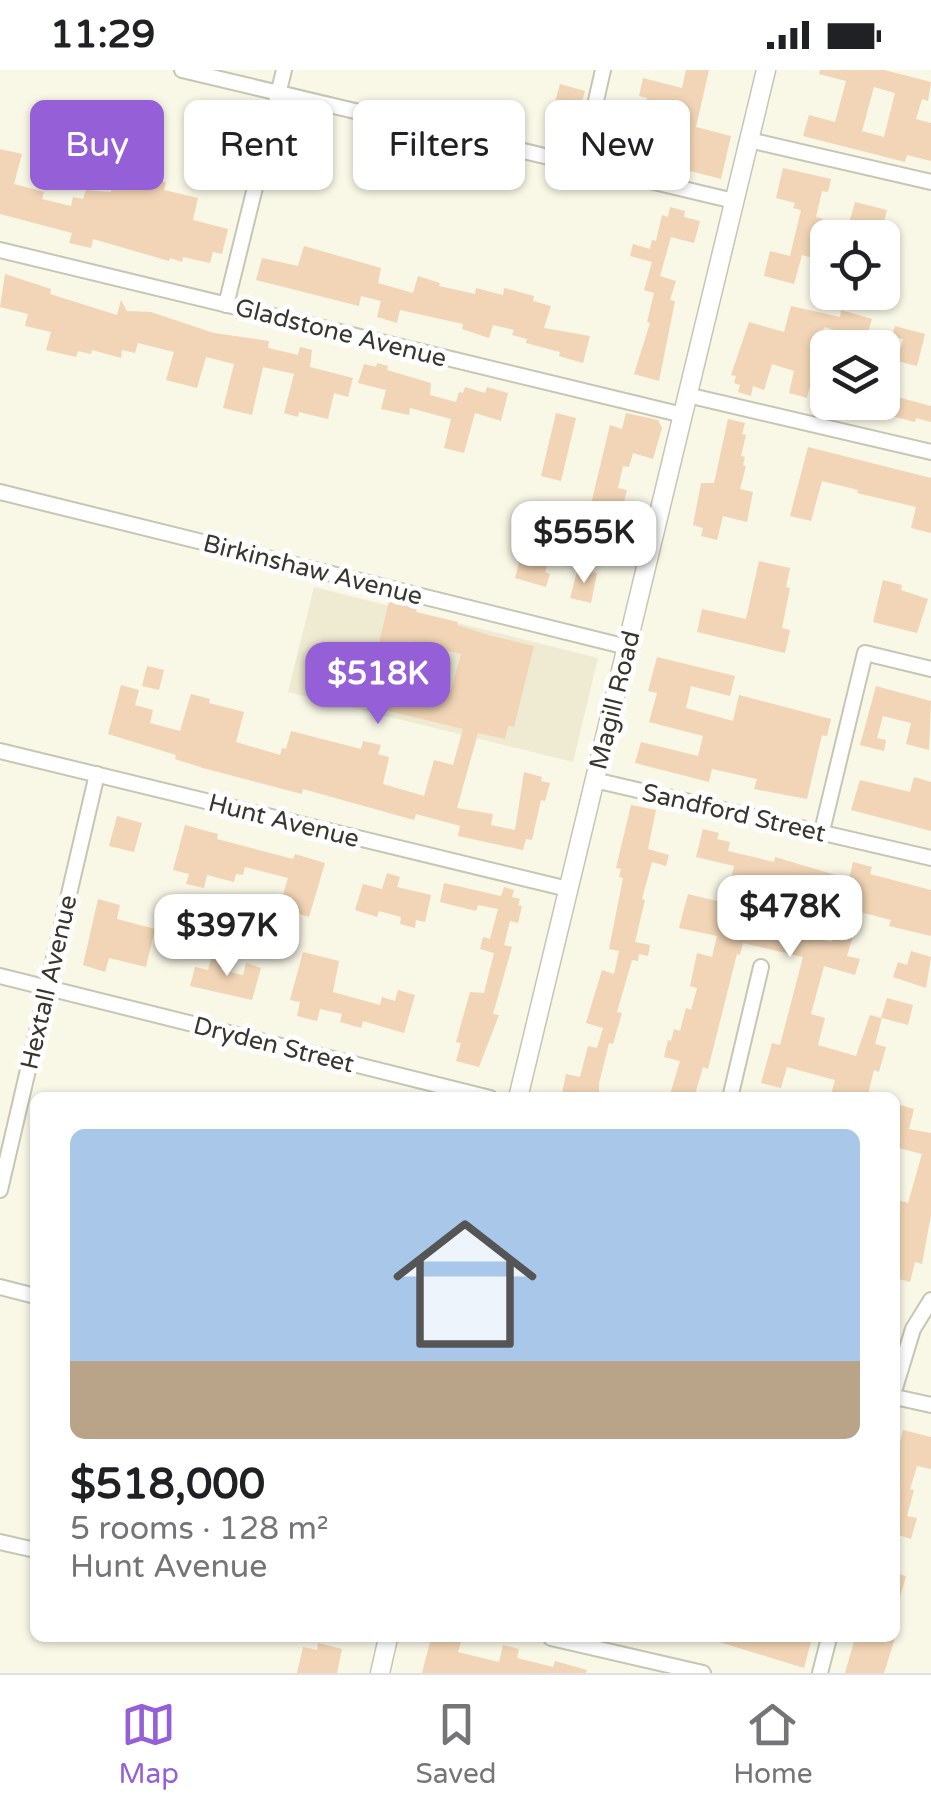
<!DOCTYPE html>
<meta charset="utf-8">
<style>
body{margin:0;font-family:"Varela Round",sans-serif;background:#f6f6f6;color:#202124;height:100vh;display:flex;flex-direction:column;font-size:38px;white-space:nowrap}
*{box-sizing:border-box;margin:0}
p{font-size:32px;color:#757577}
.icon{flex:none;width:55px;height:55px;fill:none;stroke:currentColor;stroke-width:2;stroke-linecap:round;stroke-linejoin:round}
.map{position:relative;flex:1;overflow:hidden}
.drawer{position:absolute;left:30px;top:1022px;width:870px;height:550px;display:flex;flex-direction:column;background:#fff;border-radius:15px;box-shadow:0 2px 8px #0004}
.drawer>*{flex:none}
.banner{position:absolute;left:30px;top:30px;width:872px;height:90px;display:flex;gap:20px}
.buttons{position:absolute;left:810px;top:150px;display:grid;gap:20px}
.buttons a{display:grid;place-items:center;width:90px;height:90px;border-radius:15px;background:#fff;box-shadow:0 2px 8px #0004;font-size:50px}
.price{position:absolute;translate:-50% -85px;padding:0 22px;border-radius:20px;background:#fff;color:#222;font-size:32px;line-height:65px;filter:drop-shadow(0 2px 5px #0008)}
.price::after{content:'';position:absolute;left:50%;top:60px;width:30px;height:22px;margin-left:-15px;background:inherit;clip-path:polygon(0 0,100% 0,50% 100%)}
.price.active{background:#945fd7;color:#fff}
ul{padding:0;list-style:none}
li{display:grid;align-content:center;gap:20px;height:530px;padding:0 40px}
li+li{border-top:2px solid #e0e0e0}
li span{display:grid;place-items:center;height:310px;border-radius:15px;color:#555}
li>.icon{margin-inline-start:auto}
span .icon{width:180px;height:180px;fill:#fffc;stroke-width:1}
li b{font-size:42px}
.chip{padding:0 35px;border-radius:15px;background:#fff;box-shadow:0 2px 8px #0004;font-size:35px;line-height:90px}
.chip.active{background:#945fd7;color:#fff}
.status{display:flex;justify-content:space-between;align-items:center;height:70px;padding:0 50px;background:#fff;direction:ltr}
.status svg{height:28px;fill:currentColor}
.menu{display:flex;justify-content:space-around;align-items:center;height:140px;border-top:2px solid #e0e0e0;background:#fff;font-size:28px;color:#757577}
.menu a{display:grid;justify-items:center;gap:5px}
.menu .active{color:#945fd7}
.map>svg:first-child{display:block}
.built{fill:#efebd3}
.building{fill:#f2d5b6;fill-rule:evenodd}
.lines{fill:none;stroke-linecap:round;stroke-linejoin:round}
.minor-casing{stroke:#c7c5b4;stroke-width:18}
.major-casing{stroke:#c7c5b4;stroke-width:21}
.minor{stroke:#fff;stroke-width:14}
.major{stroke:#fff;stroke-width:18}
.labels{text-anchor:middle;stroke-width:10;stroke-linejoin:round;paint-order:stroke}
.street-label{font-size:25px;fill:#37362f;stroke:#fff}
</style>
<div class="status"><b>11:29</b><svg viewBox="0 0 49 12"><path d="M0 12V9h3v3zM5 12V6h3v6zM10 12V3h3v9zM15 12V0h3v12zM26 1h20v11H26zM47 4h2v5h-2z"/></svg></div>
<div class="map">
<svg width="931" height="1603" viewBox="0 0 931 1603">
<rect width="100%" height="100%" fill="#f9f7e6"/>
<polygon class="built" points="314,517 598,588 573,692 288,622"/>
<g class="building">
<polygon points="686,0 709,0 696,57 731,66 721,109 671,96 681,55 654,48 655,43 644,40 647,28 639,26 643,8 682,18"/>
<path d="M 820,0 L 884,0 L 931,12 L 928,31 L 922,29 L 916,49 L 931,53 L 931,91 L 907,85 L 905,92 L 803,66 L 809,45 L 835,52 L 846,11 L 819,4 ZM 874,17 L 895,23 L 884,67 L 862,61 Z"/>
<polygon points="560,14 585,21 577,50 552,43"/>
<polygon points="0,79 22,84 14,114 44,122 42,129 71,136 73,127 83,129 86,120 111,122 116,101 166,112 164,120 198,128 193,150 228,159 222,184 213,182 210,193 183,187 182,192 170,188 169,191 93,169 91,178 69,173 72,163 0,144"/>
<polygon points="783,98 831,109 828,122 822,121 816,147 823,149 813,188 802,185 794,214 764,206 770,181 790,186 801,140 793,138 795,133 776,128"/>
<polygon points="855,132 887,140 880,168 855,164 857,159 848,157"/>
<polygon points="670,137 685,141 684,147 700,151 694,173 671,167 660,206 676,211 670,230 675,231 659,311 634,304 650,253 647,252 654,223 644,220 652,192 630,186 633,174 650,179 652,170 656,171 662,145 668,147"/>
<polygon points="304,176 381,198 378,213 413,223 418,206 440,213 439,216 475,224 476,218 503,225 504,218 534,226 533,231 551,236 544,258 590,266 583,293 559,286 560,282 526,273 527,269 512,265 514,260 493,255 489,268 462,259 463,254 400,240 397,253 377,247 381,231 361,226 359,236 256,210 262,188 298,196"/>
<polygon points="5,204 51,219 50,224 117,245 121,230 127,241 151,242 214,263 269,271 268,278 298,285 300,277 312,280 310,297 353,308 348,327 334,323 328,349 299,342 298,347 284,343 294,304 263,297 252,345 223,338 234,294 206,287 197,318 166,310 174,282 138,273 135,283 122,280 121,288 92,280 91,284 78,281 76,287 46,280 51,262 25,256 28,244 0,237"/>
<polygon points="791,236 840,247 841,240 872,249 866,269 824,257 807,328 789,323 794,301 772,294 764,320 753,316 751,326 738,322 740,315 734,313 736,306 731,305 749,252 784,262"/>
<polygon points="895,256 925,264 917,296 897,291 903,269 892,267"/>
<polygon points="377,293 388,296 387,300 431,313 430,325 456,332 459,322 463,323 465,317 485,323 487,317 508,323 501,351 475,343 464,383 444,378 451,349 410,338 409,345 381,339 386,320 358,313 364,294 376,297"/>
<polygon points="882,323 931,336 931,352 916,348 915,352 879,343 878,347 839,336 840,332 882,332"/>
<polygon points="556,343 576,348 561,411 541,406"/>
<polygon points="626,343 658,350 662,358 653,389 633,383 629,397 623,396 618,418 627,420 621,443 639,447 629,493 597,485 600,473 607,474 612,453 598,450 601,437 591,434 610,355 622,359"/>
<polygon points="728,349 745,353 742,364 746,365 741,386 745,387 743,395 746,396 740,419 753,422 747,452 723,446 717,470 701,466 703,458 693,455 701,413 714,413"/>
<polygon points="808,377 931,408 931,463 911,458 916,437 857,423 858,420 822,411 811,451 790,446"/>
<polygon points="524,474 551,482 545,502 550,504 546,517 515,508"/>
<polygon points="759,491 790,498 786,517 790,518 782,558 790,560 785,583 697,562 702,539 746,549"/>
<polygon points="578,498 597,503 591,533 570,528"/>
<polygon points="883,510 902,515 901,520 928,529 917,563 873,552"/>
<path d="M 389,531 L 417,538 L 416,542 L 458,552 L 457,555 L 492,566 L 534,576 L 514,657 L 508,656 L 505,669 L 478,663 L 457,738 L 493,744 L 491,755 L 515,760 L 524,702 L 542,707 L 541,711 L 550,713 L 545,731 L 541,730 L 532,770 L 526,769 L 523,780 L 458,766 L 460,756 L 416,744 L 414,750 L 303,719 L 302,724 L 203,698 L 175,689 L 176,685 L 108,664 L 121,615 L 139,620 L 135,635 L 153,640 L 150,653 L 180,661 L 191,624 L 210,629 L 209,633 L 244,642 L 236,672 L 280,685 L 282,678 L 286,679 L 291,661 L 361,679 L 363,671 L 381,675 L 378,684 L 389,687 L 383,714 L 424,726 L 434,690 L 453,695 L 463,659 L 364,635 ZM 409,571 L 461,584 L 451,620 L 419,626 L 397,621 Z"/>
<polygon points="657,587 735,606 730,626 691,616 686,638 733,651 739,625 831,649 827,666 822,665 807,729 754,719 757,709 712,699 709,712 635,693 641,672 698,686 703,666 649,652 657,623 648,621"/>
<polygon points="147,596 164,600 159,620 142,616"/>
<polygon points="876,616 931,631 929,680 906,674 911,653 883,646 877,668 886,670 884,681 860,675"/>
<polygon points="914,707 931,712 931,761 851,740 860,710 910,722"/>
<polygon points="631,735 656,740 648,779 669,785 666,796 652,792 642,829 645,830 635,872 650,875 648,886 639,884 638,891 632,890 617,942 622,943 613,974 609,973 599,1013 599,1028 561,1028 566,1004 580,1007 588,976 597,978 603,958 586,953 602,900 614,904 619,881 609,879 623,808 619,807 621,799 616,798"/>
<polygon points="117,746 142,753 134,782 109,776"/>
<polygon points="185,755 218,764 217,769 293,789 295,784 325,793 309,847 279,838 288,808 245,797 243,805 236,804 234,812 207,805 204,818 186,814 189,804 173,800"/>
<path d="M 703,759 L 719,763 L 717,769 L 730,772 L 728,781 L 774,792 L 775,787 L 849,809 L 853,792 L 872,797 L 870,804 L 931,820 L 931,866 L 889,856 L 891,850 L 860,842 L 847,886 L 860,889 L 855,905 L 824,896 L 811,944 L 825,948 L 818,975 L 856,986 L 870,945 L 881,948 L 887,928 L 913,935 L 908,955 L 882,948 L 875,974 L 886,977 L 879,1002 L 874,1000 L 867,1028 L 830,1028 L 835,1010 L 787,997 L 781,1018 L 761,1013 L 772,973 L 780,975 L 803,887 L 743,873 L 740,885 L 737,884 L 708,999 L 703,997 L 694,1028 L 669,1028 L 680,991 L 664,987 L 668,970 L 671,971 L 674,959 L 680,961 L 686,938 L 691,940 L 697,918 L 690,916 L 697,883 L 712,887 L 717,866 L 679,858 L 688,824 L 725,833 L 734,796 L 696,787 ZM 748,815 L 840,844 L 832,872 L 739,851 Z"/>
<polygon points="387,803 400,807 397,817 431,825 425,852 416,850 415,858 400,854 401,847 379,841 377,847 355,840 363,814 382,819"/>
<polygon points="444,813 501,826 504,817 514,820 512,827 520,829 518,835 522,836 518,853 510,851 504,875 512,877 493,944 499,945 479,997 456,991 461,973 456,972 470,922 484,923 494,883 480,879 483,867 490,869 498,839 478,835 476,841 440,832"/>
<polygon points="98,829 120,835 117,849 155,859 146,897 109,888 105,902 83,895"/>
<polygon points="911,881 931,887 926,918 893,907 898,892 907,895"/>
<polygon points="303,882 339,891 333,922 380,935 382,927 395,931 398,920 415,925 404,963 363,951 361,958 340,952 342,944 320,939 317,951 297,946 300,932 290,930"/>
<polygon points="213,883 225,886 221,900 243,905 246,893 261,898 252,930 190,916 195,897 208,900"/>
<polygon points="897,1034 914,1039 909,1059 931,1063 931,1145 922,1194 915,1192 910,1212 895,1208 895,1129 908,1133 922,1084 895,1077"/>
<polygon points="903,1360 931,1367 931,1399 917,1396 910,1419 914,1420 907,1446 917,1448 911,1469 895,1464 895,1392"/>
<polygon points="895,1503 906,1506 898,1535 895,1535"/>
<polygon points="431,1568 456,1568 455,1571 461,1572 458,1582 499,1592 503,1575 519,1579 517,1588 553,1597 555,1591 587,1600 586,1603 422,1603"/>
<polygon points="717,1568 812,1568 804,1598 716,1571"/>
<polygon points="855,1568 895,1568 884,1603 845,1603"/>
<polygon points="318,1573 342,1579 337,1603 297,1603 303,1577 317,1580"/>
</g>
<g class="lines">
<defs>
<g id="minor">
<polyline points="182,0 734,131"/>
<polyline points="749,70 931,112"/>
<polyline points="581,96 603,0"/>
<polyline points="0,180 683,345"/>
<polyline points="226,235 284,0"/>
<polyline points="687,325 931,382"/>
<polyline points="0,422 627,577"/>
<polyline points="0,681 568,819"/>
<polyline points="594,710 931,788"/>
<polyline points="822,761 865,583 931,599"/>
<polyline points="0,906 490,1028"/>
<polyline points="730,1028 761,897"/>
<polyline points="0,1120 97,704"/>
<polyline points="0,1217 35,1226"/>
<polyline points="895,1318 913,1259 931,1230"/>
<polyline points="895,1327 931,1335"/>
<polyline points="0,1472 35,1480"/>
<polyline points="551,1568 703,1603"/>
<polyline points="820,1603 829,1568"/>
</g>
<g id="major">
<polyline points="518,1028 766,0"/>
<polyline points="380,1603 388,1568"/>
</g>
</defs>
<use href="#minor" class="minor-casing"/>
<use href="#major" class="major-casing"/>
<use href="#minor" class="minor"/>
<use href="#major" class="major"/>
</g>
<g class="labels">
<g class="street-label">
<text transform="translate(341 262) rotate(14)" y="9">Gladstone Avenue</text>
<text transform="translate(313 499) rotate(14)" y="9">Birkinshaw Avenue</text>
<text transform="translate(614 630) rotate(-76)" y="9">Magill Road</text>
<text transform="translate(734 742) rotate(13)" y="9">Sandford Street</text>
<text transform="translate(284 750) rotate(14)" y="9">Hunt Avenue</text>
<text transform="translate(48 912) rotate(-77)" y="9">Hextall Avenue</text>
<text transform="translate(274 974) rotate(14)" y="9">Dryden Street</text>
</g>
</g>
</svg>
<div class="buttons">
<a><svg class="icon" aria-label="locate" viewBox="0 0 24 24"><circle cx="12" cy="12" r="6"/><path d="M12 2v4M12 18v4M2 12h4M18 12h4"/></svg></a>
<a><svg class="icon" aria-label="layers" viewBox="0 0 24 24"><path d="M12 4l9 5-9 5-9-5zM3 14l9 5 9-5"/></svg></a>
</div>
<b class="price" style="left:584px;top:516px">$555K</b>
<b class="price active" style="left:378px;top:657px">$518K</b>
<b class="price" style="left:790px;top:890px">$478K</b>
<b class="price" style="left:227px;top:909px">$397K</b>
<div class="banner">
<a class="chip active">Buy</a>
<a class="chip">Rent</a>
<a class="chip">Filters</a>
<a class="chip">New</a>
</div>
<section class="drawer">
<ul>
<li><span style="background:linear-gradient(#a9c7e8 75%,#b9a48a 0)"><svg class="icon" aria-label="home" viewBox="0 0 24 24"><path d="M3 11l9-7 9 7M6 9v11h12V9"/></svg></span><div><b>$518,000</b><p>5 rooms · 128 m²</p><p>Hunt Avenue</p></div></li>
</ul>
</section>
</div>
<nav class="menu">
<a class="active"><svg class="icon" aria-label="map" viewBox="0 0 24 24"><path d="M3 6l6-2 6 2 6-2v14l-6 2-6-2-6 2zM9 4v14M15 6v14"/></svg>Map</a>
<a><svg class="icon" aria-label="saved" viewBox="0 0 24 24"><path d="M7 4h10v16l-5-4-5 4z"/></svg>Saved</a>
<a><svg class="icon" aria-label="home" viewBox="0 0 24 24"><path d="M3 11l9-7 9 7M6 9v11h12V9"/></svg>Home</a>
</nav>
